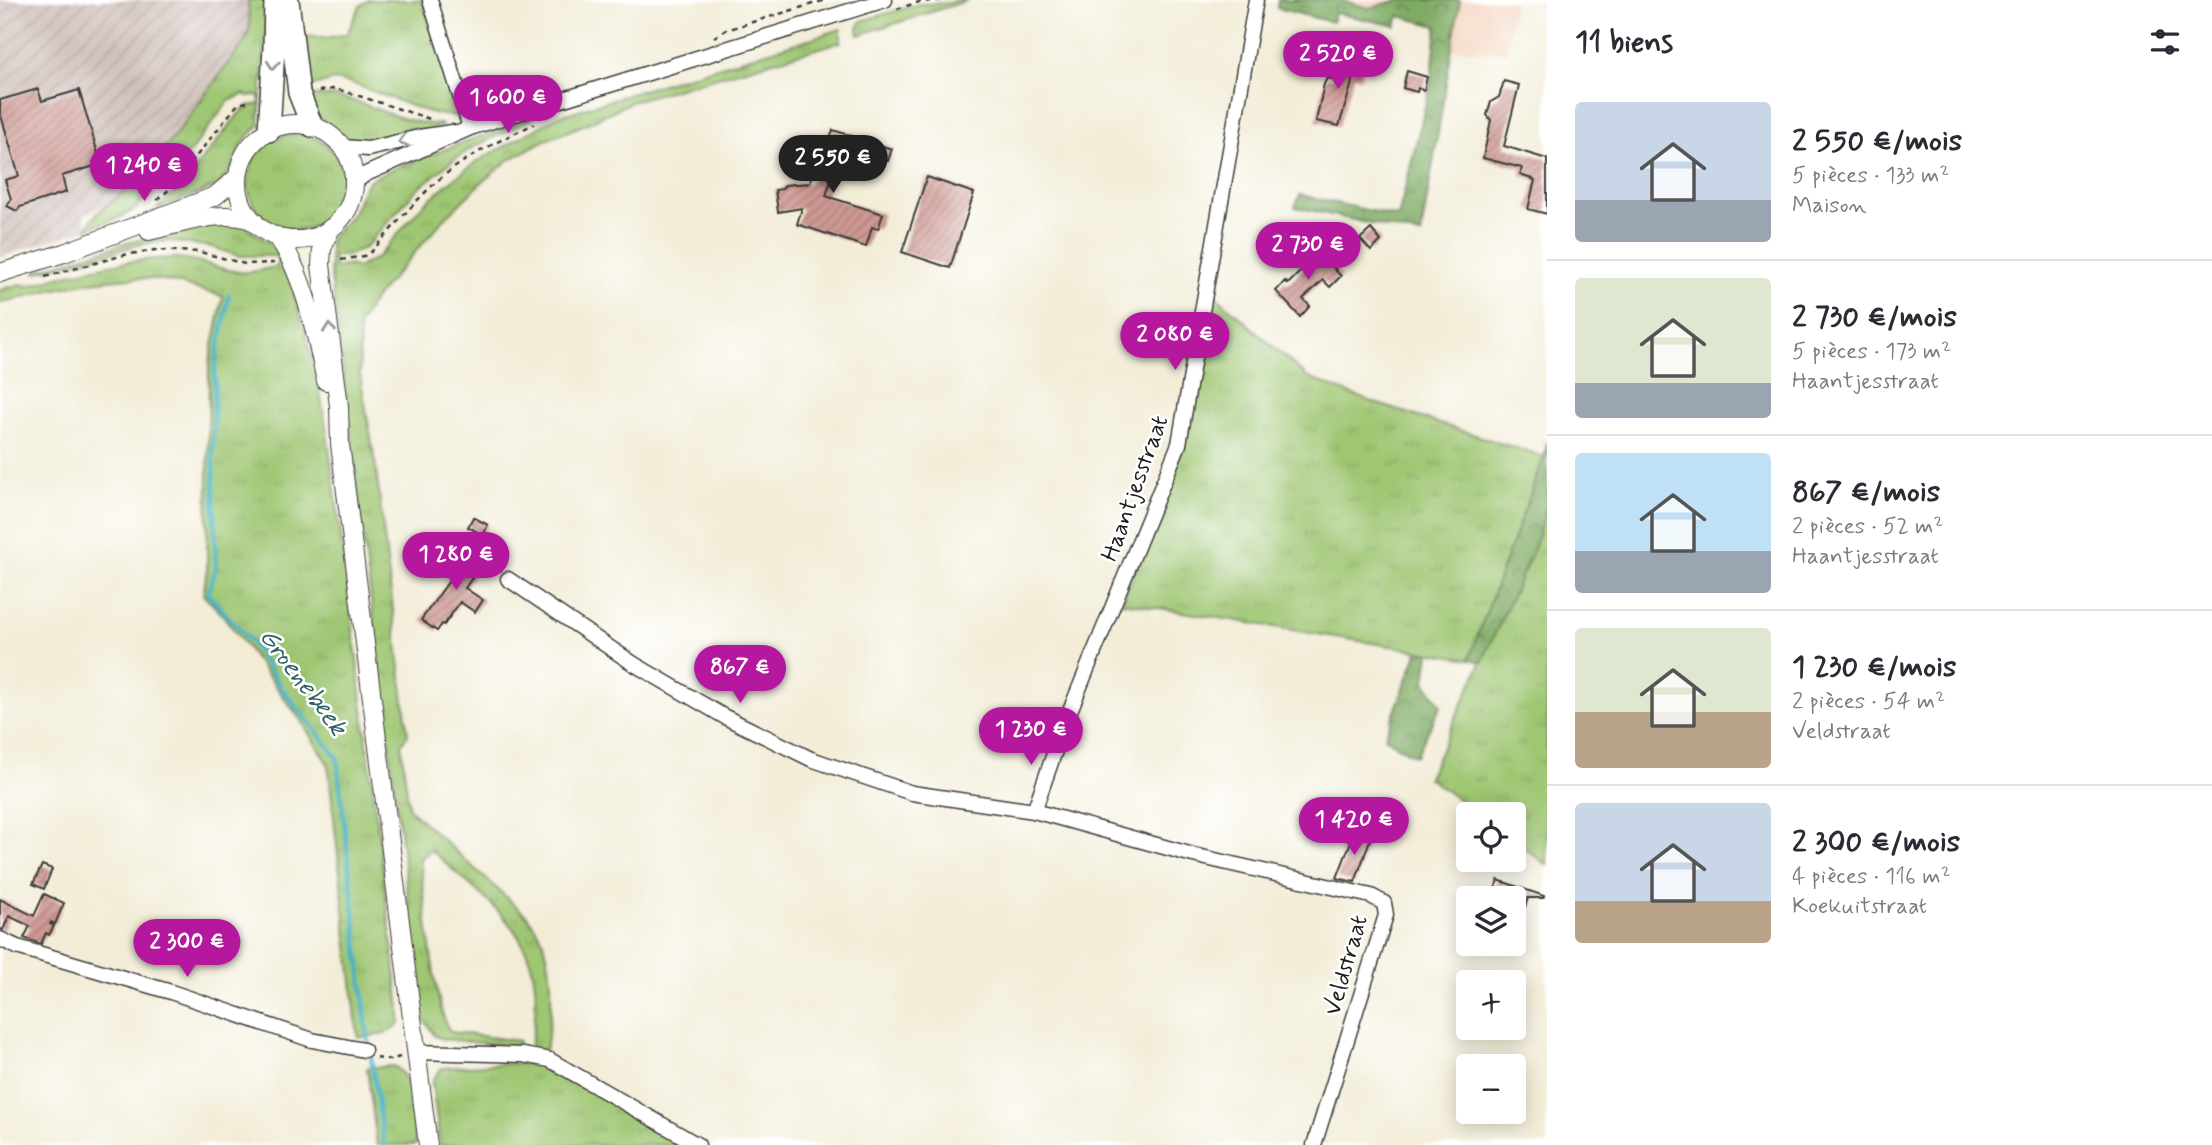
<!DOCTYPE html>
<html lang="fr">
<meta charset="utf-8">
<style>
body{margin:0;font-family:Mynerve,sans-serif;background:#f2f2f3;color:#2b2b33;height:100vh;display:flex;flex-direction:column;font-size:26px;white-space:nowrap}
*{box-sizing:border-box;margin:0}
p{font-size:23px;color:#7c7c81}
.icon{flex:none;width:38px;height:38px;fill:none;stroke:currentColor;stroke-width:2;stroke-linecap:round;stroke-linejoin:round}
.map{position:relative;flex:1;overflow:hidden}
.panel{display:flex;flex-direction:column;background:#fff;width:665px}
.panel>*{flex:none}
.fabs{position:absolute;left:1456px;top:802px;display:grid;gap:14px}
.fabs a{display:grid;place-items:center;width:70px;height:70px;border-radius:7px;background:#fff;box-shadow:0 4px 18px #0003;font-size:35px}
.price{position:absolute;translate:-50% -60px;padding:0 16px;border-radius:24px;background:#b5179e;color:#fff;font-size:23px;line-height:46px;filter:drop-shadow(0 2px 4px #0008)}
.price::after{content:'';position:absolute;left:50%;top:42px;width:21px;height:16px;margin-left:-10px;background:inherit;clip-path:polygon(0 0,100% 0,50% 100%)}
.price.selected{background:#222;color:#fff}
ul{padding:0;list-style:none}
li{display:flex;align-items:center;gap:21px;height:175px;padding:0 28px}
li+li{border-top:2px solid #e1e1e2}
li span{display:grid;place-items:center;flex:none;width:196px;height:140px;border-radius:7px;color:#555}
li>.icon{margin-inline-start:auto}
span .icon{width:84px;height:84px;fill:#fffc;stroke-width:1}
li b{font-size:30px}
h2{display:flex;justify-content:space-between;align-items:center;height:84px;padding:0 28px;font-size:30px}
main{display:flex;flex:1;min-height:0}
.map>svg:first-child{display:block}
.built{fill:#f3d4be}
.industrial{fill:url(#industrial-furrows)}
.grass{fill:url(#grass-tufts);stroke:#5e7147;stroke-width:2}
.forest{fill:url(#forest-crowns);stroke:#4e6440;stroke-width:2}
.lines{fill:none;stroke-linecap:round;stroke-linejoin:round}
.stream{stroke:#46b2c3;stroke-width:4.5}
.building{fill:url(#building-hatch)}
.minor-casing{stroke:#3c3b38;stroke-width:17}
.major-casing{stroke:#3c3b38;stroke-width:20}
.highway-casing{stroke:#3c3b38;stroke-width:24}
.path{stroke:#3c3b38;stroke-width:2.5;stroke-dasharray:5 5;stroke-linecap:butt}
.minor{stroke:#fff;stroke-width:14}
.major{stroke:#fff;stroke-width:18}
.highway{stroke:#fff;stroke-width:21}
.oneway{stroke:#999}
.labels{text-anchor:middle;stroke-width:5;stroke-linejoin:round;paint-order:stroke}
.street-label{font-size:24px;fill:#1c1c1c;stroke:#fff}
.water-label{font-size:26px;font-style:italic;fill:#2f6067;stroke:#fff}
</style>
<main>
<div class="map">
<svg width="1547" height="1145" viewBox="0 0 1547 1145">
<defs>
<pattern id="industrial-furrows" width="10" height="10" patternUnits="userSpaceOnUse" patternTransform="scale(1.75)"><rect width="10" height="10" fill="#cfc0ba"/><path d="M-1 1l2-2M0 10L10 0M9 11l2-2" fill="none" stroke="#b1a49f"/></pattern>
<pattern id="grass-tufts" width="24" height="20" patternUnits="userSpaceOnUse" patternTransform="scale(1.75)"><rect width="24" height="20" fill="#9fc672"/><path d="M3 7l-1-3M5 7V3M7 7l1-3M15 17l-1-3M17 17v-4M19 17l1-3" fill="none" stroke="#88aa62"/></pattern>
<pattern id="forest-crowns" width="20" height="18" patternUnits="userSpaceOnUse" patternTransform="scale(1.75)"><rect width="20" height="18" fill="#7fab64"/><path d="M2 6a3 3 0 1 1 6 0M12 15a3 3 0 1 1 6 0" fill="none" stroke="#678a52"/></pattern>
<pattern id="building-hatch" width="6" height="6" patternUnits="userSpaceOnUse" patternTransform="scale(1.75)"><rect width="6" height="6" fill="#cf9993"/><path d="M-1 1l2-2M0 6l6-6M5 7l2-2" fill="none" stroke="#a77c77"/></pattern>
</defs>
<rect width="100%" height="100%" fill="#fff"/>
<filter id="ink" filterUnits="userSpaceOnUse"><feTurbulence type="fractalNoise" baseFrequency=".0143" numOctaves="2"/><feDisplacementMap in="SourceGraphic" scale="14" xChannelSelector="R" yChannelSelector="G"/><feConvolveMatrix kernelMatrix="1 2 1 2 8 2 1 2 1" color-interpolation-filters="sRGB"/></filter>
<filter id="wash" filterUnits="userSpaceOnUse"><feTurbulence type="fractalNoise" baseFrequency=".00686" numOctaves="4" result="noise"/><feDisplacementMap in="SourceGraphic" scale="28" xChannelSelector="R" yChannelSelector="G"/><feGaussianBlur stdDeviation="1.57" result="paint"/><feColorMatrix in="noise" values="0 0 0 0 0 0 0 0 0 0 0 0 0 0 0 0 0 1.4 0 .05"/><feComposite in="paint" operator="in"/></filter>
<g filter="url(#wash)">
<rect width="100%" height="100%" fill="#f3edd8"/>
<g class="built">
<polygon points="1339,0 1399,0 1370,8"/>
<polygon points="1460,0 1514,0 1507,53 1451,49"/>
</g>
<polygon class="industrial" points="0,0 248,0 250,27 245,41 164,148 128,188 106,206 84,214 87,229 0,257"/>
<g class="grass">
<path d="M 248,0 L 269,0 L 259,125 L 243,142 L 231,170 L 218,186 L 156,209 L 177,191 L 242,110 L 247,109 L 247,106 L 260,104 L 259,95 L 247,96 L 244,94 L 229,101 L 173,174 L 137,206 L 137,208 L 121,217 L 87,229 C 93,211 114,202 128,188 C 173,145 207,90 245,41 L 250,27 Z"/>
<path d="M 368,0 L 422,0 L 459,113 L 457,116 L 442,115 L 425,111 L 351,83 L 334,80 L 310,87 L 312,96 C 356,91 396,126 441,124 L 442,126 L 370,144 L 348,138 L 314,114 L 309,107 L 303,53 L 306,52 L 306,36 L 326,38 L 347,34 L 360,6 Z"/>
<polygon points="956,0 969,0 859,35 858,29 861,21 919,4 947,3"/>
<path d="M 841,29 L 841,42 L 633,101 L 586,124 L 543,141 L 509,160 L 481,183 L 443,220 L 376,297 L 359,324 L 360,375 L 375,461 L 408,735 L 401,744 L 409,809 L 528,917 C 533,925 539,932 543,941 C 555,975 552,1017 545,1052 L 530,1047 C 553,938 502,916 431,850 L 420,859 C 424,889 434,1016 451,1032 L 519,1041 L 519,1047 L 443,1039 L 435,1036 L 423,1018 L 330,269 L 330,239 L 353,213 L 364,188 L 371,179 L 398,167 L 532,117 L 533,119 L 477,145 L 452,161 L 416,190 L 365,248 L 346,256 L 334,256 L 334,268 L 350,265 L 357,268 L 377,258 L 422,206 L 447,184 L 476,162 L 559,116 Z"/>
<circle cx="296" cy="182" r="48"/>
<path d="M 219,221 L 240,223 L 271,244 L 281,256 L 292,287 L 315,366 L 326,426 L 345,564 L 400,1010 L 400,1023 C 388,1036 375,1036 358,1037 L 328,764 L 300,719 L 222,614 L 203,595 L 207,570 L 209,365 L 223,296 C 201,291 177,281 155,279 C 103,275 50,290 0,303 L 0,290 L 20,284 L 28,286 C 75,271 127,258 177,258 C 199,259 219,270 240,272 C 254,274 265,268 277,267 L 277,256 L 239,256 L 212,247 L 170,241 L 142,244 L 35,273 L 35,271 L 126,243 Z"/>
<polygon points="1213,293 1307,377 1372,402 1544,457 1469,659 1122,602 1189,431"/>
<polygon points="1547,504 1547,865 1514,840 1514,814 1479,814 1428,778 1535,546"/>
<polygon points="513,1063 548,1065 692,1145 440,1145 432,1081 442,1068"/>
<path d="M 393,1066 C 414,1074 413,1124 416,1145 L 377,1145 L 367,1068 Z"/>
</g>
<g class="forest">
<polygon points="1278,0 1339,0 1370,8 1399,0 1460,0 1421,235 1295,207 1300,195 1398,217 1431,82 1437,26 1399,16 1396,26 1335,13 1332,22 1277,8"/>
<polygon points="1547,442 1547,504 1535,546 1482,662 1469,659 1544,457"/>
<polygon points="1418,651 1429,653 1425,682 1441,705 1416,756 1396,746 1385,737"/>
</g>
<g class="lines">
<polyline class="stream" points="229,295 215,365 213,454 216,567 208,594 253,644 282,689 337,757 367,1030 384,1145"/>
</g>
<g id="blocks">
<g class="building">
<polygon points="1339,57 1364,63 1360,78 1354,76 1339,126 1316,121 1324,84 1327,78 1333,79"/>
<polygon points="1407,71 1427,77 1424,90 1418,88 1417,92 1403,88"/>
<polygon points="1504,81 1519,85 1504,146 1547,159 1547,214 1528,209 1535,180 1520,175 1522,168 1483,158 1491,120 1487,115 1491,102 1499,97"/>
<polygon points="38,89 42,101 79,90 101,164 62,176 66,192 20,207 17,211 7,206 11,199 5,180 19,176 0,112 0,100"/>
<polygon points="833,130 892,149 888,161 841,148 826,196 883,214 878,229 872,227 866,247 797,224 802,208 778,212 775,190 782,189 785,185 810,183 822,147 827,149"/>
<polygon points="927,177 974,193 950,268 902,252"/>
<polygon points="1371,229 1381,241 1371,251 1360,239"/>
<polygon points="1318,249 1336,267 1334,269 1341,276 1330,287 1323,280 1303,299 1310,306 1300,317 1276,291 1285,281 1288,284 1305,267 1302,265"/>
<polygon points="473,517 488,525 483,535 468,527"/>
<polygon points="474,546 488,555 465,588 483,600 475,612 460,602 444,625 442,624 437,631 421,620"/>
<polygon points="1355,831 1371,837 1355,882 1337,878"/>
<polygon points="42,865 52,869 44,889 33,884"/>
<polygon points="1498,880 1544,896 1543,898 1528,898 1516,934 1514,934 1514,898 1492,898"/>
<polygon points="44,894 64,903 55,924 51,922 50,924 54,926 49,935 46,933 41,944 24,938 30,926 9,916 3,930 0,929 0,899 34,916"/>
</g>
</g>
</g>
<g filter="url(#ink)">
<use href="#blocks" fill-opacity="0" stroke="#3c3b38" stroke-width="2"/>
<g class="lines">
<defs>
<g id="minor">
<polyline points="430,0 470,128"/>
<polyline points="343,147 368,149 419,137 452,132"/>
<polyline points="354,183 366,174 470,128 885,0"/>
<polyline points="508,579 634,664 725,717 811,759 912,793 1034,811 1193,855 1371,896 1384,903 1386,915 1314,1145"/>
<polyline points="1034,811 1063,728 1179,444 1256,0"/>
<polyline points="0,939 17,947 171,992 312,1040 364,1050"/>
<polyline points="416,1052 523,1055 550,1060 698,1145"/>
</g>
<g id="major">
<circle cx="296" cy="182" r="58"/>
<polyline points="331,228 322,248 321,265 339,406 340,444 428,1145"/>
<path d="M 149,231 C 182,224 221,208 254,221"/>
<path d="M 277,236 C 305,275 316,336 326,381"/>
<polyline points="0,273 64,253 202,201 215,196 238,177"/>
</g>
<g id="highway">
<polyline points="288,0 299,93 312,126"/>
<polyline points="269,131 274,48 275,0"/>
</g>
</defs>
<use href="#minor" class="minor-casing"/>
<use href="#major" class="major-casing"/>
<use href="#highway" class="highway-casing"/>
<g class="path">
<polyline points="897,9 919,2 949,0"/>
<polyline points="714,37 726,30 826,0"/>
<polyline points="319,91 332,89 344,91 433,120"/>
<polyline points="157,200 170,189 238,104 252,101"/>
<path d="M 341,260 L 364,256 L 371,252 C 392,229 412,204 435,183 C 464,157 499,141 534,124"/>
<polyline points="45,277 124,255 155,250 200,252 245,264 274,263"/>
<polyline points="376,1058 389,1060 400,1057"/>
</g>
<use href="#minor" class="minor"/>
<use href="#major" class="major"/>
<use href="#highway" class="highway"/>
</g>
<defs><path id="oneway-chevron" d="M-2-3.5L2.5 0L-2 3.5" fill="none" stroke-width="1.6" stroke-linecap="round" stroke-linejoin="round" transform="scale(1.75)"/></defs>
<g class="oneway">
<use href="#oneway-chevron" transform="translate(273 65) rotate(94)"/>
<use href="#oneway-chevron" transform="translate(403 141) rotate(164)"/>
<use href="#oneway-chevron" transform="translate(329 328) rotate(-97)"/>
</g>
</g>
<g class="labels">
<g class="street-label">
<text transform="translate(1134 488) rotate(-70)" y="8">Haantjesstraat</text>
<text transform="translate(1345 965) rotate(-74)" y="8">Veldstraat</text>
</g>
<g class="water-label">
<text transform="translate(304 681) rotate(53)" y="9">Groenebeek</text>
</g>
</g>
</svg>
<div class="fabs">
<a><svg class="icon" aria-label="locate" viewBox="0 0 24 24"><circle cx="12" cy="12" r="6"/><path d="M12 2v4M12 18v4M2 12h4M18 12h4"/></svg></a>
<a><svg class="icon" aria-label="layers" viewBox="0 0 24 24"><path d="M12 4l9 5-9 5-9-5zM3 14l9 5 9-5"/></svg></a>
<a>+</a>
<a>−</a>
</div>
<b class="price" style="left:1338px;top:91px">2 520 €</b>
<b class="price" style="left:508px;top:135px">1 600 €</b>
<b class="price selected" style="left:833px;top:195px">2 550 €</b>
<b class="price" style="left:144px;top:203px">1 240 €</b>
<b class="price" style="left:1308px;top:282px">2 730 €</b>
<b class="price" style="left:1175px;top:372px">2 080 €</b>
<b class="price" style="left:456px;top:592px">1 280 €</b>
<b class="price" style="left:740px;top:705px">867 €</b>
<b class="price" style="left:1031px;top:767px">1 230 €</b>
<b class="price" style="left:1354px;top:857px">1 420 €</b>
<b class="price" style="left:187px;top:979px">2 300 €</b>
</div>
<section class="panel">
<h2>11 biens<svg class="icon" aria-label="filters" viewBox="0 0 24 24"><path d="M4 7h16M4 17h16"/><circle cx="9" cy="7" r="2"/><circle cx="15" cy="17" r="2"/></svg></h2>
<ul>
<li><span style="background:linear-gradient(#c9d6e8 70%,#9aa5b1 0)"><svg class="icon" aria-label="home" viewBox="0 0 24 24"><path d="M3 11l9-7 9 7M6 9v11h12V9"/></svg></span><div><b>2 550 €/mois</b><p>5 pièces · 133 m²</p><p>Maison</p></div></li>
<li><span style="background:linear-gradient(#dfe7d0 75%,#9aa5b1 0)"><svg class="icon" aria-label="home" viewBox="0 0 24 24"><path d="M3 11l9-7 9 7M6 9v11h12V9"/></svg></span><div><b>2 730 €/mois</b><p>5 pièces · 173 m²</p><p>Haantjesstraat</p></div></li>
<li><span style="background:linear-gradient(#bfe0f5 70%,#9aa5b1 0)"><svg class="icon" aria-label="home" viewBox="0 0 24 24"><path d="M3 11l9-7 9 7M6 9v11h12V9"/></svg></span><div><b>867 €/mois</b><p>2 pièces · 52 m²</p><p>Haantjesstraat</p></div></li>
<li><span style="background:linear-gradient(#dfe7d0 60%,#b9a48a 0)"><svg class="icon" aria-label="home" viewBox="0 0 24 24"><path d="M3 11l9-7 9 7M6 9v11h12V9"/></svg></span><div><b>1 230 €/mois</b><p>2 pièces · 54 m²</p><p>Veldstraat</p></div></li>
<li><span style="background:linear-gradient(#c9d6e8 70%,#b9a48a 0)"><svg class="icon" aria-label="home" viewBox="0 0 24 24"><path d="M3 11l9-7 9 7M6 9v11h12V9"/></svg></span><div><b>2 300 €/mois</b><p>4 pièces · 116 m²</p><p>Koekuitstraat</p></div></li>
</ul>
</section>
</main>
